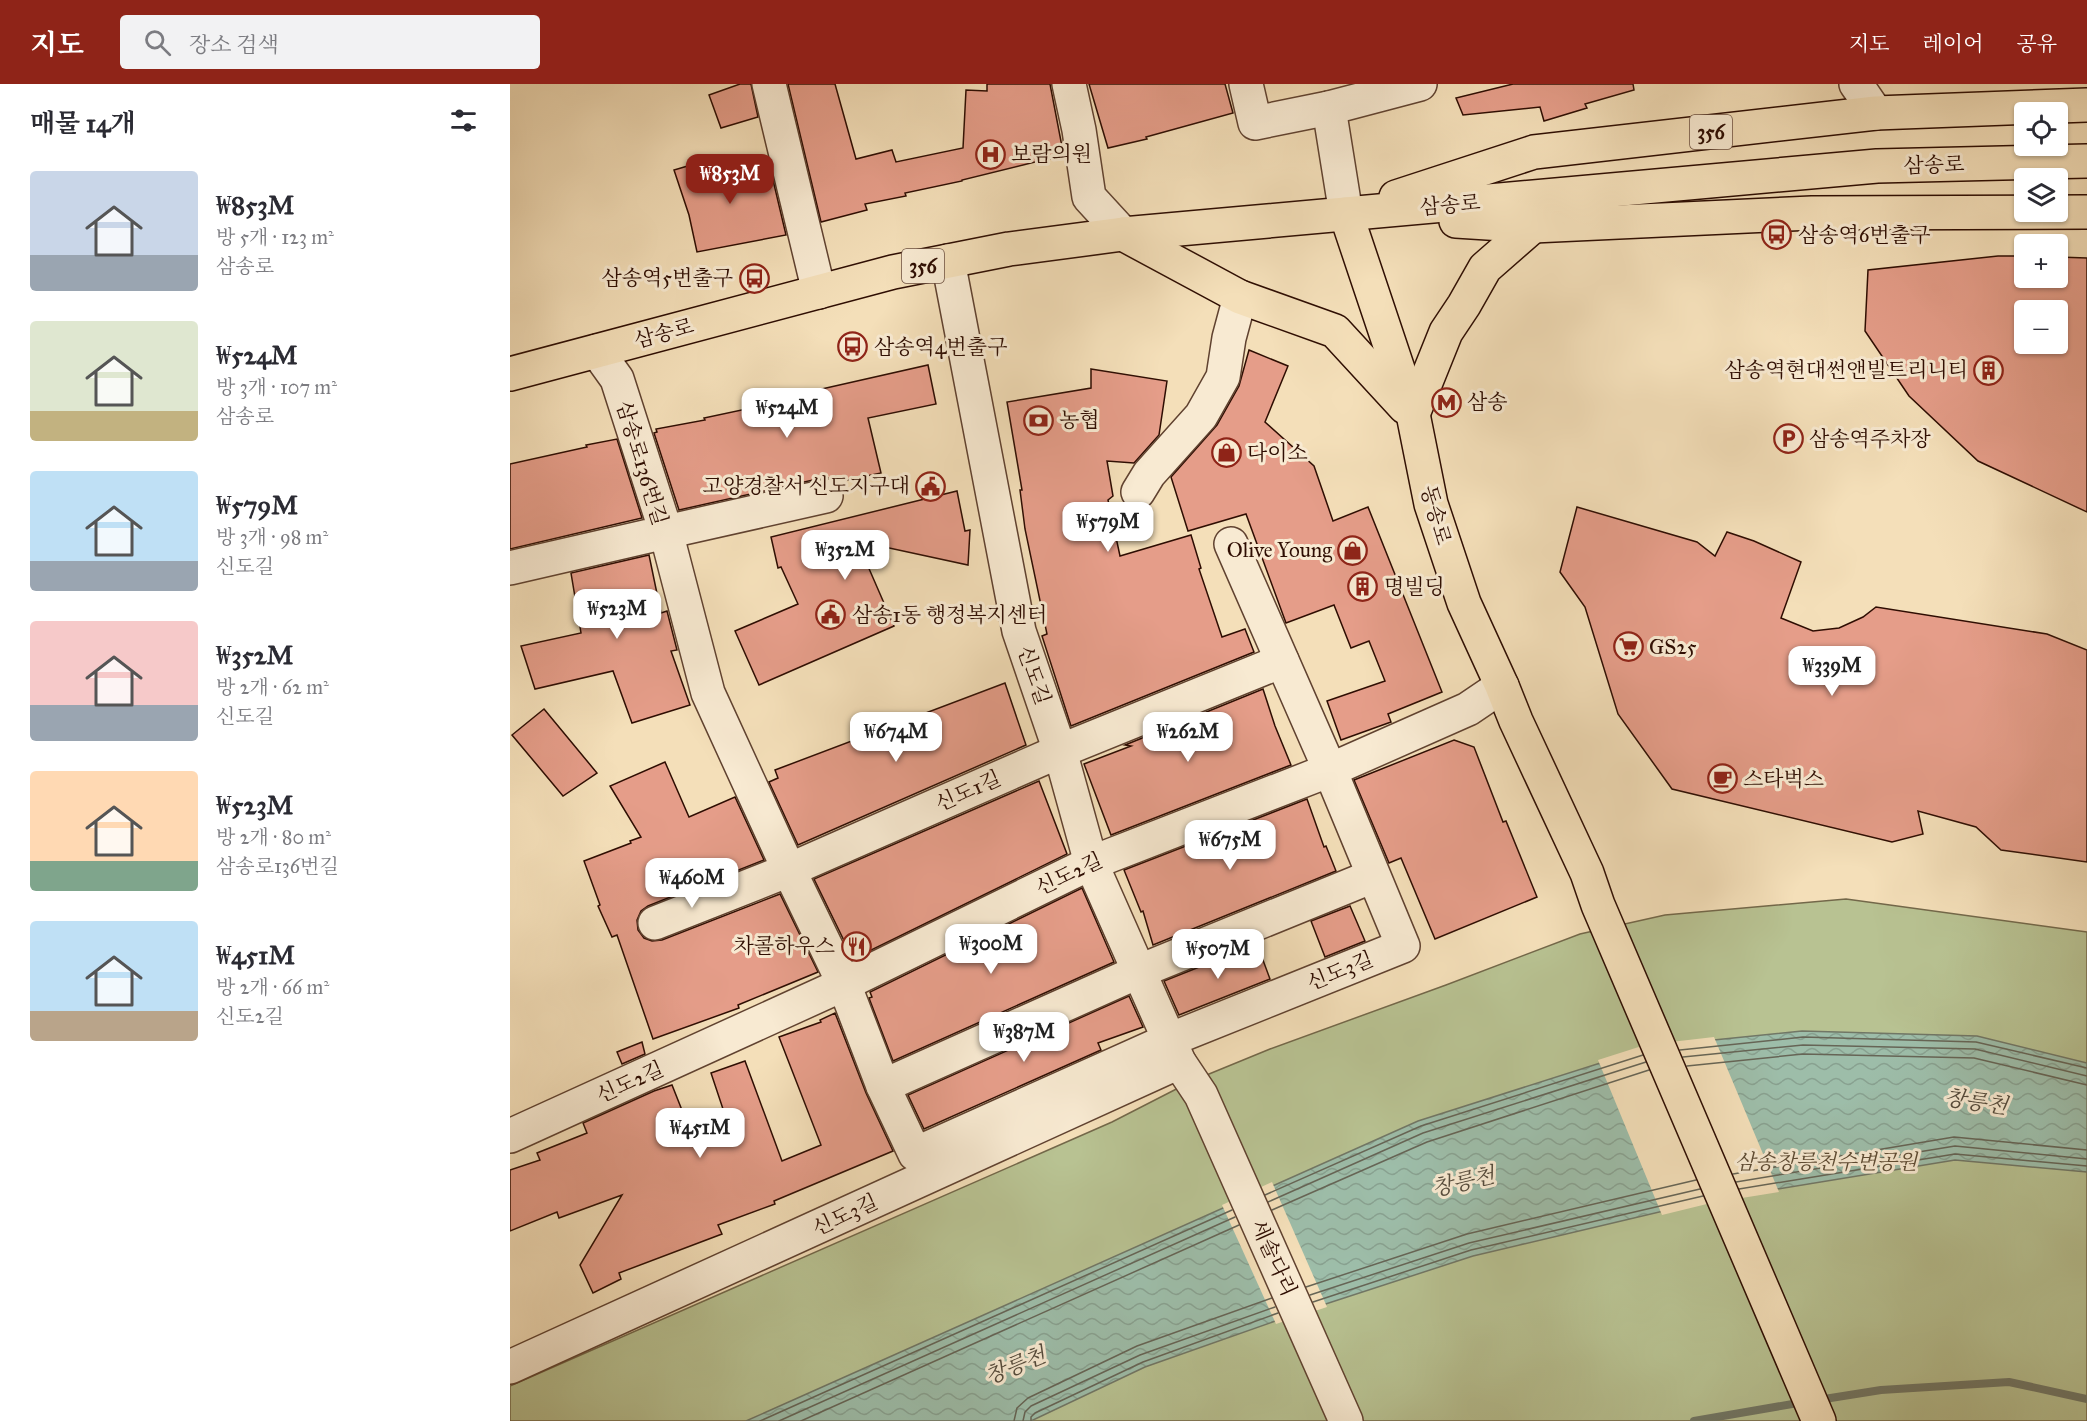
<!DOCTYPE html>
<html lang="ko">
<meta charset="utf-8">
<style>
body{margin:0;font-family:"IM FELL Great Primer","Noto Serif KR",serif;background:#f2f2f3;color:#2b2b33;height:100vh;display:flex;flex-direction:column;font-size:22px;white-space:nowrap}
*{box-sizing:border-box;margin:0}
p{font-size:20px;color:#7c7c81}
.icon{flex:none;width:33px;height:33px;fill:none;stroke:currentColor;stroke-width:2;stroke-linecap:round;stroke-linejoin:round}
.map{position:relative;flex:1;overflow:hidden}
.panel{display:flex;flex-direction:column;background:#fff;width:510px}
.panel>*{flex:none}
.buttons{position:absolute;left:1504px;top:18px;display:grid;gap:12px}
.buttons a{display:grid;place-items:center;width:54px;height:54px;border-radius:6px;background:#fff;box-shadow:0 2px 4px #0004;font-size:30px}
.price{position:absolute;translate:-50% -51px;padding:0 14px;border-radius:12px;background:#fff;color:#222;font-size:20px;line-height:39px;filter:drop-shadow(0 2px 3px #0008)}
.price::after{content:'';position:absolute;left:50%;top:36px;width:18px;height:14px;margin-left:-9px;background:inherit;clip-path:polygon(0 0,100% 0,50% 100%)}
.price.on{background:#8f2418;color:#fff}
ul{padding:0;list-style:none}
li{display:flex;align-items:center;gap:18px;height:150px;padding:0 30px}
li span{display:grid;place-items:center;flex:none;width:168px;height:120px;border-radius:6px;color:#555}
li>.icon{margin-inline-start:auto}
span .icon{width:72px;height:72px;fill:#fffc;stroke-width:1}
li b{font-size:26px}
h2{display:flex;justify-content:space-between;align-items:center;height:72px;padding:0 30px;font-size:26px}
header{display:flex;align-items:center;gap:36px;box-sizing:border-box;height:84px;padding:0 30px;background:#8f2418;color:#fff}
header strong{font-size:28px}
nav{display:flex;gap:33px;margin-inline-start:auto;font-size:21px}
.search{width:420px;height:54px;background:#f2f2f3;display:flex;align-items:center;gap:15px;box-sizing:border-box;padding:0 21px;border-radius:6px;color:#7c7c81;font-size:22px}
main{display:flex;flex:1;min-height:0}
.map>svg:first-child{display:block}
.park{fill:#b8c292;stroke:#73684a;stroke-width:1.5}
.water{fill:url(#water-waves);stroke:#717766;stroke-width:1.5}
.pier{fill:#f4dfb9}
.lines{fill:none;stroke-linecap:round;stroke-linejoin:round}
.shore{stroke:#666556;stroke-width:1.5}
.stream{stroke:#717766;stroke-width:8}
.building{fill:#e59d89;stroke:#2e0d02;stroke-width:1.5;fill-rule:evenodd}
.minor-casing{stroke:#604230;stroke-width:36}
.major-casing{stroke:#2e0d02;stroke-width:36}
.minor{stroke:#f8ead2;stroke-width:33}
.major{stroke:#f4dfb9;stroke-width:33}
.labels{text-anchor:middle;stroke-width:6;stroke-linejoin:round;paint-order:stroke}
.shield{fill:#f8ead2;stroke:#6b4f40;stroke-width:1.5}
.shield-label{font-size:20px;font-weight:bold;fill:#2e0d02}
.poi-label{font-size:21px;fill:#2e0d02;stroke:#f8ead2;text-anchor:start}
.street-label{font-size:21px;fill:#2e0d02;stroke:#f8ead2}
.park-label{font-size:21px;font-style:italic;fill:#5e4c34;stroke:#f8ead2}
.water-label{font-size:22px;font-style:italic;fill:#554b3c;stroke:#f8ead2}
</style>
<header>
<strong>지도</strong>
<div class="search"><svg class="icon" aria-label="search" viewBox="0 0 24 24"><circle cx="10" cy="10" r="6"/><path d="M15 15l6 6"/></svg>장소 검색</div>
<nav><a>지도</a><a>레이어</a><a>공유</a></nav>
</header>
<main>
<section class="panel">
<h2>매물 14개<svg class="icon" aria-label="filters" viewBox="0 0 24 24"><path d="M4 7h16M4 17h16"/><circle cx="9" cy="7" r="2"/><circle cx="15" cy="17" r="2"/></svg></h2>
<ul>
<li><span style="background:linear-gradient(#c9d6e8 70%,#9aa5b1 0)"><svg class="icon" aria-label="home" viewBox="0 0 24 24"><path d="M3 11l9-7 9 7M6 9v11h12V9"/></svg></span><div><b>₩853M</b><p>방 5개 · 123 m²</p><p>삼송로</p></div></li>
<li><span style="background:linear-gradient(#dfe7d0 75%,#c2b280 0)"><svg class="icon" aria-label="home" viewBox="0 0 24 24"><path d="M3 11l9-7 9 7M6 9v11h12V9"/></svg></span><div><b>₩524M</b><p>방 3개 · 107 m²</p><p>삼송로</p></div></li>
<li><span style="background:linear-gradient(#bfe0f5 75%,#9aa5b1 0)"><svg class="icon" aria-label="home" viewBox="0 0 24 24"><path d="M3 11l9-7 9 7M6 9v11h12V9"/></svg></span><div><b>₩579M</b><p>방 3개 · 98 m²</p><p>신도길</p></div></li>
<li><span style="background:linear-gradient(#f6c9c9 70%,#9aa5b1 0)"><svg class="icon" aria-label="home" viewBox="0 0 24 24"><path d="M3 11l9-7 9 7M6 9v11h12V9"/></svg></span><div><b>₩352M</b><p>방 2개 · 62 m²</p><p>신도길</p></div></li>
<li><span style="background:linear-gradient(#ffd9b3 75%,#7fa58c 0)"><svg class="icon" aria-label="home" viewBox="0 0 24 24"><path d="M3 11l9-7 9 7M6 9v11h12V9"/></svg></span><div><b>₩523M</b><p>방 2개 · 80 m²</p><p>삼송로136번길</p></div></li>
<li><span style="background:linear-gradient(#bfe0f5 75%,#b9a48a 0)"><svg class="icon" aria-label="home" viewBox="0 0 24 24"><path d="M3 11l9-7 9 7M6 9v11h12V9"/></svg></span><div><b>₩451M</b><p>방 2개 · 66 m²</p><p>신도2길</p></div></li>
</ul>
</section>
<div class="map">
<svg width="1577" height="1337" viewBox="0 0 1577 1337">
<defs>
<pattern id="water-waves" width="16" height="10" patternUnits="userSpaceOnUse" patternTransform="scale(1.5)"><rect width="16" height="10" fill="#9dbda9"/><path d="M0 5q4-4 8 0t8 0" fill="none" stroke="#88a190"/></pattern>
</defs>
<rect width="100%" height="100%" fill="#f4dfb9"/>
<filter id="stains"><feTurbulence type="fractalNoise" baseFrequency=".00333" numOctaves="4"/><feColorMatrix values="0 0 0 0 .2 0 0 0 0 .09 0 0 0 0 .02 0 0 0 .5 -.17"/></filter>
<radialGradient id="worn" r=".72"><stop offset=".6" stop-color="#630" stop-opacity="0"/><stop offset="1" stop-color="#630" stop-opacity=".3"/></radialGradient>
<polygon class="park" points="1336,815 1577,848 1577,1337 0,1337 0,1302 602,1038 682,997 760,965 936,901 1070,850 1155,831"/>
<polygon class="water" points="1292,947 1467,952 1577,979 1577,1088 1445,1076 1200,1116 963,1172 788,1229 635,1283 521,1337 236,1337 908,1037 1106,974 1184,958"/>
<g class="pier">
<polygon points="1204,953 1269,1108 1201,1119 1152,1131 1088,976 1135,961"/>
<polygon points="762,1098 817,1223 766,1240 712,1121"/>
</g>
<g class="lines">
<g class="shore">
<polyline points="1170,966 1293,953 1466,958 1577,984"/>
<polyline points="1173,973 1293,961 1465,965 1577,992"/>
<polyline points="1177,982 1293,970 1464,974 1577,1001"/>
<polyline points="1223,1090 1444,1053 1577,1066"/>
<polyline points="1226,1098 1445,1062 1577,1075"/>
<polyline points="1229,1105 1445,1070 1577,1082"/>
<polyline points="755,1111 911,1042 1133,971"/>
<polyline points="758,1118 913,1049 1136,978"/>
<polyline points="762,1126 917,1058 1139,986"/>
<polyline points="796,1203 957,1150 1186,1096"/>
<polyline points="800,1211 959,1159 1190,1105"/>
<polyline points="803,1218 961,1166 1193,1112"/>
<polyline points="250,1337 722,1126"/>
<polyline points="269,1337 725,1133"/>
<polyline points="291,1337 729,1141"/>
<polyline points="504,1337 507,1324 518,1314 627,1262 762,1214"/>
<polyline points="513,1337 515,1328 521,1322 630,1271 765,1223"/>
<polyline points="521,1337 521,1333 525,1329 633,1278 768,1229"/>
</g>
<g class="stream">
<polyline points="1308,1316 1371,1306 1499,1298 1577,1315"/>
<polyline points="1184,1337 1294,1318"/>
</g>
</g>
<g class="building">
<polygon points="230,0 241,0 248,33 211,44 199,11"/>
<polygon points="278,0 325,0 346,75 382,66 386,78 453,64 456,6 477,7 477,0 540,0 554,73 529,77 452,96 452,97 395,109 396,112 355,120 357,126 311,138"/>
<polygon points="579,0 715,0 723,29 636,53 637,55 598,64"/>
<polygon points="1003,0 1123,0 1124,6 1075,20 1077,24 1034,37 1030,23 953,31 946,14"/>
<polygon points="205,74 210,91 259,79 276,151 187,168 179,131 164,86"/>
<path d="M 1488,172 L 1515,172 L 1515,194 L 1548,194 L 1548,173 L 1577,174 L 1577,428 L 1468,377 L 1399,312 L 1355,247 L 1358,186 ZM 1515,226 L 1548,226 L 1548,260 L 1515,260 Z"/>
<polygon points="739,266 778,282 755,338 804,382 823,437 858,423 932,608 878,630 881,638 831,656 817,617 875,597 859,557 841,564 824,521 776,539 736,430 678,447 661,393 707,341 729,302"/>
<polygon points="418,281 426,320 358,334 371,389 328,398 321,394 312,394 169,426 144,349 147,348 146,345 195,336 194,334 246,323 245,320"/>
<polygon points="581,285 657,297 649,351 624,379 597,377 603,412 598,416 610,472 681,451 691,484 689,485 712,553 735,545 744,568 561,642 532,552 537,550 515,445 510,406 512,406 497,318 581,304"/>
<polygon points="107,355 132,434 0,465 0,380 77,363 76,361"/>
<polygon points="447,407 455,447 460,446 458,481 347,457 384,542 249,601 225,547 288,520 271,483 268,484 261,453"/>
<polygon points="1067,423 1187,458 1205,472 1217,448 1244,457 1291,478 1271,534 1303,547 1329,544 1353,533 1366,523 1537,550 1577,566 1577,778 1491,766 1466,743 1408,727 1413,750 1382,758 1162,705 1108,630 1075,523 1050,488"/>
<polygon points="139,471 151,529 157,527 167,566 161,567 180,621 122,639 103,587 25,605 11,562 71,549 61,489"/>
<polygon points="495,599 516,661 288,761 259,698 268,694 265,686"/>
<polygon points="753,605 765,642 781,681 601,751 574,680 621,662 615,661"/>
<polygon points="34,625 87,689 53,712 2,651"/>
<polygon points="944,656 964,663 993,738 996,737 1027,813 925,855 891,774 879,779 844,696"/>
<polygon points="155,678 179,733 225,713 254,776 138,822 131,827 127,836 128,846 134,854 142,857 152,856 270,810 308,888 228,921 229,924 143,955 107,851 102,853 88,822 90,821 74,777 121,759 120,757 131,753 100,702"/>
<polygon points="529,697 557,770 343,875 304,795"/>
<polygon points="797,715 814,763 816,762 826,787 643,861 633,827 631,828 614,786"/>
<polygon points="572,804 604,878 383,977 359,914 362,913 360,908"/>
<polygon points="840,822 855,857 815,873 801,837"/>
<polygon points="747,860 760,895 669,931 654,897"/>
<polygon points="619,912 633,943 588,959 591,966 414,1045 398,1011"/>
<polygon points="325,929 356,1009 383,1067 264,1117 265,1120 208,1141 212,1150 109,1189 111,1195 83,1209 70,1181 112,1111 49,1134 47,1128 0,1147 0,1086 30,1076 27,1069 77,1049 73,1039 144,1007 162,1001 183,1054 218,1040 201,989 235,977 272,1077 311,1061 269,953 311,938 310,936"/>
<polygon points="132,958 135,970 112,980 107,968"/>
</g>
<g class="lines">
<defs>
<g id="minor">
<polyline points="259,0 309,208"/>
<polyline points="559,0 569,46 579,113 613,150"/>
<polyline points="736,0 745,39 819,24"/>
<polyline points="1346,0 1366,29"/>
<polyline points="836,130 819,24 910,0"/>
<polyline points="438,177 509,547 550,667 581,779 669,978 691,1011 836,1337"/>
<polyline points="628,408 639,390 691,332 713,293 719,254 730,213"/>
<polyline points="316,412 156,448 198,609 279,786 334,900 373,1002 405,1070 659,956 893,862 820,686 721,460"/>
<polyline points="0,484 156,448 107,295 87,267"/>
<polyline points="145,839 279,786 550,667 772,577"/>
<polyline points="373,1002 630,887 863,792"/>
<polyline points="0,1052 334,900 581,779 820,686 958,625 992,602"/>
<polyline points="0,1283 669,978"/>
</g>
<g id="major">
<polyline points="886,113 1024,68 1366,29 1577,21"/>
<polyline points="836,130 903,330 921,420 954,519 992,602 1006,637 1077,789 1088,821 1309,1337"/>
<polyline points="946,137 1023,142 1302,129 1577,128"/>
<polyline points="613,150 730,213 825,247 895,323"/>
<polyline points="0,290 383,188 499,165 613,150 1367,82 1577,77"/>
<polyline points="903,330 936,248 954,221 975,184 1023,142"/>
</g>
</defs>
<use href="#minor" class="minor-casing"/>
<use href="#major" class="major-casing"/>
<use href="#minor" class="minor"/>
<use href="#major" class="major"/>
</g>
<defs>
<symbol id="hospital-ring" viewBox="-11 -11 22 22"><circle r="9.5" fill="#f8ead2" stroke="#8f2418" stroke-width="1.5"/><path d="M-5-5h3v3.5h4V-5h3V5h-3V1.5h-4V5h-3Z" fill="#8f2418"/></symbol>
<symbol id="bus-ring" viewBox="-11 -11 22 22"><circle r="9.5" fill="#f8ead2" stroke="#8f2418" stroke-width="1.5"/><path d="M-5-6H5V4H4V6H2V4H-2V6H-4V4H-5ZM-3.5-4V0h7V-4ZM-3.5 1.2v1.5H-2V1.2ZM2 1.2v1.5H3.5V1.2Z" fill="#8f2418"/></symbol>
<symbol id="building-ring" viewBox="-11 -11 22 22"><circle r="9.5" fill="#f8ead2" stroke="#8f2418" stroke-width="1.5"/><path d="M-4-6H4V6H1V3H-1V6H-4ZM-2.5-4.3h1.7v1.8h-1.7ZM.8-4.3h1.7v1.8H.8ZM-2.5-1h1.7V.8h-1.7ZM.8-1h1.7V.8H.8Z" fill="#8f2418"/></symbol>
<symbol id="metro-ring" viewBox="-11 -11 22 22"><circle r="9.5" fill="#f8ead2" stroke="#8f2418" stroke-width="1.5"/><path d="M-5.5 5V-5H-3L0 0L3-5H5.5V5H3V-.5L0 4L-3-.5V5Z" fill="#8f2418"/></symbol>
<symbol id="bank-ring" viewBox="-11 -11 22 22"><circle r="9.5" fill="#f8ead2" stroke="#8f2418" stroke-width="1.5"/><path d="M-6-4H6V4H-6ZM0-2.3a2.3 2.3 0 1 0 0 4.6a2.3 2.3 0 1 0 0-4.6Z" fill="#8f2418"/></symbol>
<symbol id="parking-ring" viewBox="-11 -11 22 22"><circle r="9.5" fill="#f8ead2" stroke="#8f2418" stroke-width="1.5"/><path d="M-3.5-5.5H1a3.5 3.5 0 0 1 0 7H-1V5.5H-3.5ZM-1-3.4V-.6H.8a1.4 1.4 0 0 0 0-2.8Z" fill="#8f2418"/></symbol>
<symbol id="shop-ring" viewBox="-11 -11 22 22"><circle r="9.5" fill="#f8ead2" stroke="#8f2418" stroke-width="1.5"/><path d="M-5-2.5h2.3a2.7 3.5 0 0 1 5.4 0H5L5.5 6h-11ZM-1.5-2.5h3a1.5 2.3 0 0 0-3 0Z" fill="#8f2418"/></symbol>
<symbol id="civic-ring" viewBox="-11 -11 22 22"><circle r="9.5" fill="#f8ead2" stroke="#8f2418" stroke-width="1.5"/><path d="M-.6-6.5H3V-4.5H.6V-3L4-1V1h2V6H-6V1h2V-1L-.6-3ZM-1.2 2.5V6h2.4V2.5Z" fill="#8f2418"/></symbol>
<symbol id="supermarket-ring" viewBox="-11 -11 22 22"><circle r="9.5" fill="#f8ead2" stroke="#8f2418" stroke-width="1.5"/><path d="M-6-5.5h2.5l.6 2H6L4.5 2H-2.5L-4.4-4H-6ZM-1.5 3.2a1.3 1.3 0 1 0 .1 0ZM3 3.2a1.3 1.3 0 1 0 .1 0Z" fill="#8f2418"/></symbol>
<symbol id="cafe-ring" viewBox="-11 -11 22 22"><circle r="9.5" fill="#f8ead2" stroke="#8f2418" stroke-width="1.5"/><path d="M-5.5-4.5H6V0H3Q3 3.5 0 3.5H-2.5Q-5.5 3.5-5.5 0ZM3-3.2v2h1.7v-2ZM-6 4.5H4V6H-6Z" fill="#8f2418"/></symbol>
<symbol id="restaurant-ring" viewBox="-11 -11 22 22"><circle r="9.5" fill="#f8ead2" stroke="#8f2418" stroke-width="1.5"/><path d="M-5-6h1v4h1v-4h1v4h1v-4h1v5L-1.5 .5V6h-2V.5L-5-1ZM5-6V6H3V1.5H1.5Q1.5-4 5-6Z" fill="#8f2418"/></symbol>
</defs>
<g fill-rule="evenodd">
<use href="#hospital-ring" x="464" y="54" width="33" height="33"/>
<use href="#bus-ring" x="1250" y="134" width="33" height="33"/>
<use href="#bus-ring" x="228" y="178" width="33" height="33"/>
<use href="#bus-ring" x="326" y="246" width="33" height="33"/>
<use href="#building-ring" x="1462" y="270" width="33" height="33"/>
<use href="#metro-ring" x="920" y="302" width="33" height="33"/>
<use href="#bank-ring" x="512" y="320" width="33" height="33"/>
<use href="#parking-ring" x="1262" y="338" width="33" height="33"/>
<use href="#shop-ring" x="700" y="352" width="33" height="33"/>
<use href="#civic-ring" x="404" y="386" width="33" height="33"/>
<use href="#shop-ring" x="826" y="450" width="33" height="33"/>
<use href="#building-ring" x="836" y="486" width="33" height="33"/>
<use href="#civic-ring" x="304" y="514" width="33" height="33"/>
<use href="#supermarket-ring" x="1102" y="546" width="33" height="33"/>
<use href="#cafe-ring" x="1196" y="678" width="33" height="33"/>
<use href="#restaurant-ring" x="330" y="846" width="33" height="33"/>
</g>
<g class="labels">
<g class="shield">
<rect x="1180" y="31" width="42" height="34" rx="4.5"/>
<rect x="392" y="165" width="42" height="34" rx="4.5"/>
</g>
<g class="shield-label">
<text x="1201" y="55">356</text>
<text x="413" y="189">356</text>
</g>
<g class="poi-label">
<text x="501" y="77">보람의원</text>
<text x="1288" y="158">삼송역6번출구</text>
<text x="223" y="201" text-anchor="end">삼송역5번출구</text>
<text x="364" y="270">삼송역4번출구</text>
<text x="1458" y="293" text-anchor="end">삼송역현대썬앤빌트리니티</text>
<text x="957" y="325">삼송</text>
<text x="549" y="343">농협</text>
<text x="1299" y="362">삼송역주차장</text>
<text x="737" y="376">다이소</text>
<text x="400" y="409" text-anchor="end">고양경찰서 신도지구대</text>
<text x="822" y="473" text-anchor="end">Olive Young</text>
<text x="874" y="510">명빌딩</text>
<text x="342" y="538">삼송1동 행정복지센터</text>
<text x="1139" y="570">GS25</text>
<text x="1233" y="702">스타벅스</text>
<text x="325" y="869" text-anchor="end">차콜하우스</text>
</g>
<g class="street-label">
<text transform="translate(1424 81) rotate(-2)" y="7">삼송로</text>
<text transform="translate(940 121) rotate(-5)" y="7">삼송로</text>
<text transform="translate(154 249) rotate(-15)" y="7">삼송로</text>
<text transform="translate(132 379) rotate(73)" y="7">삼송로136번길</text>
<text transform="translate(926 431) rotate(74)" y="7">동송로</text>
<text transform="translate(524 591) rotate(71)" y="7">신도길</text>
<text transform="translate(458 707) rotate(-24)" y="7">신도1길</text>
<text transform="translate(559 790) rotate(-25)" y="7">신도2길</text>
<text transform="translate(830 887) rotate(-22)" y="7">신도3길</text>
<text transform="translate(120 998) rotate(-24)" y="7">신도2길</text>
<text transform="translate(335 1131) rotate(-25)" y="7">신도3길</text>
<text transform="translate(764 1174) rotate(66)" y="7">세솔다리</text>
</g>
<g class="park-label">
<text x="1316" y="1085">삼송창릉천수변공원</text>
</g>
<g class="water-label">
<text transform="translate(1466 1017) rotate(9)" y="8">창릉천</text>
<text transform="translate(953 1097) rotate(-13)" y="8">창릉천</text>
<text transform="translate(505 1281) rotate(-22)" y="8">창릉천</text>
</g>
</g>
<rect width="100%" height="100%" filter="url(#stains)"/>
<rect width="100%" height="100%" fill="url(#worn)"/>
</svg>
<div class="buttons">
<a><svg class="icon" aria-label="locate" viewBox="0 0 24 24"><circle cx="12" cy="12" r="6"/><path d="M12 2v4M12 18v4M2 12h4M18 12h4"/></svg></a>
<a><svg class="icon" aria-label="layers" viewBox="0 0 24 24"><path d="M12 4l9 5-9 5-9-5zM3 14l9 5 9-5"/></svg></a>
<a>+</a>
<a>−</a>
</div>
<b class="price on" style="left:220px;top:121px">₩853M</b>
<b class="price" style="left:277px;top:355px">₩524M</b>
<b class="price" style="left:598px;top:469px">₩579M</b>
<b class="price" style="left:335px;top:497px">₩352M</b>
<b class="price" style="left:107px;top:556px">₩523M</b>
<b class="price" style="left:1322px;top:613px">₩339M</b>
<b class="price" style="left:386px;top:679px">₩674M</b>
<b class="price" style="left:678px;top:679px">₩262M</b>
<b class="price" style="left:720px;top:787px">₩675M</b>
<b class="price" style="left:182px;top:825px">₩460M</b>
<b class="price" style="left:481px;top:891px">₩300M</b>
<b class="price" style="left:708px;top:896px">₩507M</b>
<b class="price" style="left:514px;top:979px">₩387M</b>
<b class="price" style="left:190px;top:1075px">₩451M</b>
</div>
</main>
